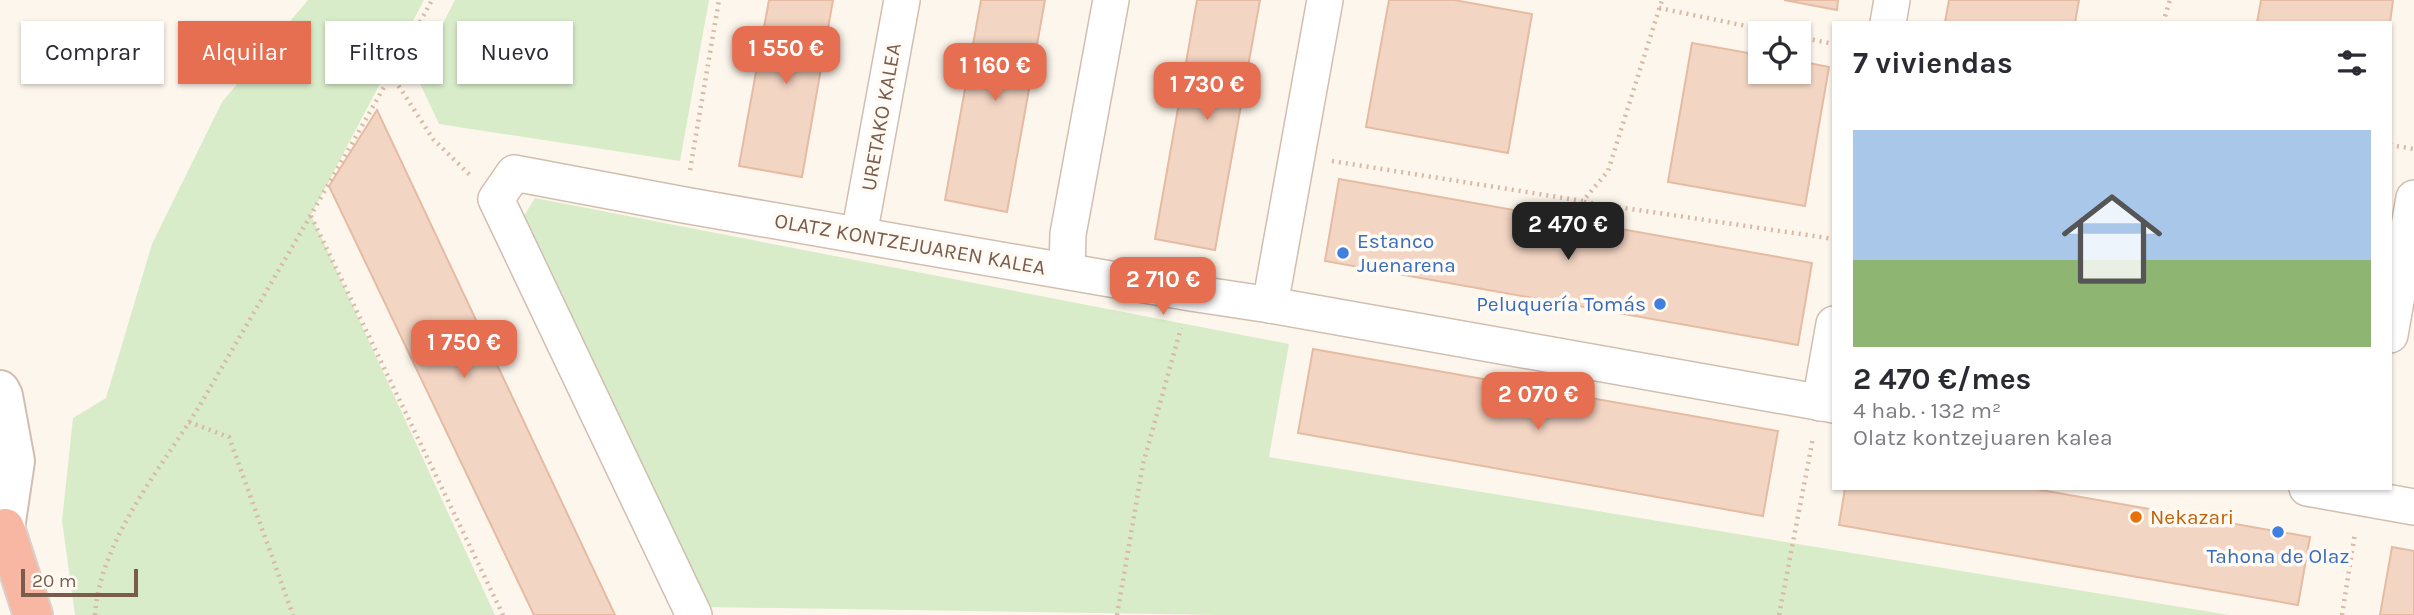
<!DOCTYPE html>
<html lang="es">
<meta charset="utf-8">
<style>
body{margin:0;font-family:Karla,sans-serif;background:#f7f7f7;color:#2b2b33;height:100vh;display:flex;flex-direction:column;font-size:26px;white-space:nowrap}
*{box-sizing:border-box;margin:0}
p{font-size:23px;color:#7c7c81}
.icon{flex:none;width:38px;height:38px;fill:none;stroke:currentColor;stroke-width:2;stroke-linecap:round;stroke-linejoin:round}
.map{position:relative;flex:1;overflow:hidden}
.side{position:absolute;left:1832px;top:21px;width:560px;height:469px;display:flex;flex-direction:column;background:#fff;border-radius:0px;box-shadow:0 2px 5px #0004}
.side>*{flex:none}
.top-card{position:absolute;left:21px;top:21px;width:665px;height:63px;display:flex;gap:14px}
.controls{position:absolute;left:1748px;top:21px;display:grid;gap:14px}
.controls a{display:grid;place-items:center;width:63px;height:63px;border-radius:0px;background:#fff;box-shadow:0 2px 5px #0004;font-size:35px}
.scale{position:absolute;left:21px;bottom:18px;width:117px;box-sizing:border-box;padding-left:7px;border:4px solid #7a5c4d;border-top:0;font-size:19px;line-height:24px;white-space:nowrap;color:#7a5c4d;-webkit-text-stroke:5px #fffaf3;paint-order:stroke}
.price{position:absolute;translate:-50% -60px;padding:0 16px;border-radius:14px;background:#e76f51;color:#fff;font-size:23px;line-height:46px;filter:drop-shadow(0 2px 4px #0008)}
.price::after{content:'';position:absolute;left:50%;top:42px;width:21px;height:16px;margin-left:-10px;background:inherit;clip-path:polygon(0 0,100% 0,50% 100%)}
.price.on{background:#222;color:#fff}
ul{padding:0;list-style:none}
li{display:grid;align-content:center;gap:14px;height:371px;padding:0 21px}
li span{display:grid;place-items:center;height:217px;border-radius:0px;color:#555}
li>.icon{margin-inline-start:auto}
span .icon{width:126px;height:126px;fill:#fffc;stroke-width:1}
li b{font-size:30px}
h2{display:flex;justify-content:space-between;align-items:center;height:84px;padding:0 21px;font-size:30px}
.pill{padding:0 24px;border-radius:0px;background:#fff;box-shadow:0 2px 5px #0004;font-size:24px;line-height:63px}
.pill.on{background:#e76f51;color:#fff}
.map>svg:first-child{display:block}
.green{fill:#d8ecc9}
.building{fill:#f3d5c3;stroke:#e6bba3;stroke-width:2}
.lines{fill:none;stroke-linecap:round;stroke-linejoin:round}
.minor-casing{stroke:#d1beb0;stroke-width:38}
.tertiary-casing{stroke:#d1beb0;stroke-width:42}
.motorway-casing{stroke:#dad1cd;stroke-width:42}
.path{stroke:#d9b8a5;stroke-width:4.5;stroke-dasharray:2 5;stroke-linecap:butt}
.minor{stroke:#fff;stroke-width:35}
.tertiary{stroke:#fff;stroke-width:38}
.motorway{stroke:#f7b7a3;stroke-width:38}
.shop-dot{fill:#3f7fe0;stroke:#fffaf3;stroke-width:2.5}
.food-dot{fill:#e8710a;stroke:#fffaf3;stroke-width:2.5}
.labels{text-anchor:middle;stroke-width:7;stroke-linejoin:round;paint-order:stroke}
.street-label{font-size:21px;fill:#7a5c4d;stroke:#fffaf3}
.shop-label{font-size:21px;fill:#366cbe;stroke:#fffaf3;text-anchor:start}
.food-label{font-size:21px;fill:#c56008;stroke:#fffaf3;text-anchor:start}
</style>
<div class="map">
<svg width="2414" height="615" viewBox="0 0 2414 615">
<rect width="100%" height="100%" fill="#fdf6ec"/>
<g class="green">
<polygon points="308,0 424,0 311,215 495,615 75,615 62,521 73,418 106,398 152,244 222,102"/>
<polygon points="455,0 709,0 680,161 439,124 416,75"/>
<polygon points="535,198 1289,344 1269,457 2229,615 1222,615 706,607 519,224"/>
</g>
<g class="building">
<polygon points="769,0 833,0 802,177 739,166"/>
<polygon points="981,0 1045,0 1007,212 945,200"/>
<polygon points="1197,0 1260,0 1215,250 1155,239"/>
<polygon points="1389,0 1454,0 1532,14 1508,153 1366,127"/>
<polygon points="1784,0 1838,0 1837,10"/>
<polygon points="1949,0 2079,0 2075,23 1945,22"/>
<polygon points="2261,0 2393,0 2390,23 2257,23"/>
<polygon points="1692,43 1760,55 1760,72 1799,72 1799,61 1829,67 1805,206 1668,182"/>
<polygon points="377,110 615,615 534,615 329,186"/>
<polygon points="1339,179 1812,263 1798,345 1325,261"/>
<polygon points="1313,349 1778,431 1763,516 1298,433"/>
<polygon points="1845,488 2029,488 2310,537 2298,605 1839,525"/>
<polygon points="2392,547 2414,551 2414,615 2380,615"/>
</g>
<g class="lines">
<defs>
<g id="minor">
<polyline points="1888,23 1892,0"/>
<polyline points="859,235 902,0"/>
<polyline points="1067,271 1068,234 1111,0"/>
<polyline points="1270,305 1325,0"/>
<polyline points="2390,335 2414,198"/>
<polyline points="1820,403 1834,324"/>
<polyline points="2307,488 2414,507"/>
<polyline points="694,615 496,199 514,173 684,205 1191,293 1270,305 1834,405"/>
</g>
<polyline id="tertiary" points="0,390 3,396 15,461 5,528 0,538"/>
<polyline id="motorway" points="5,528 33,615"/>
</defs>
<use href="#minor" class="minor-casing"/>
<use href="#tertiary" class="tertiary-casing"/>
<use href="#motorway" class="motorway-casing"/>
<g class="path">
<polyline points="1659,8 1780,33"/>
<polyline points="2163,23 2170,0"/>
<polyline points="1799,37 1834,44"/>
<polyline points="391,74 433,139 470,175"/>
<polyline points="2390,145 2414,149"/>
<polyline points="1332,161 1583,201 1608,171 1662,0"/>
<polyline points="690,170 719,0"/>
<polyline points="1584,202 1834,239"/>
<polyline points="311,216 503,615"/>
<polyline points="189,422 229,437 293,615"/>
<path d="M 95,615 C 100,538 165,464 203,400 C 280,267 359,135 432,0"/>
<polyline points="1117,615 1143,464 1181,328"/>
<polyline points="1779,615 1813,438"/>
<polyline points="2342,615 2355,533"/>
</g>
<use href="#minor" class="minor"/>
<use href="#tertiary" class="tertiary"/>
<use href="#motorway" class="motorway"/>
</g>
<g class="shop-dot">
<circle cx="1343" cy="253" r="7"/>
<circle cx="1660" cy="304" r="7"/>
<circle cx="2278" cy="532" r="7"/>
</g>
<circle class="food-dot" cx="2136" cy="517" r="7"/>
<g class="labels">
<g class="street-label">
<text transform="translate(881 117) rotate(-80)" y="7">URETAKO KALEA</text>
<text transform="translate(910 244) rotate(10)" y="7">OLATZ KONTZEJUAREN KALEA</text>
</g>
<g class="shop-label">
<text x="1357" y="248">Estanco<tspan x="1357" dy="24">Juenarena</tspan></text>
<text x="1646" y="311" text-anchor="end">Peluquería Tomás</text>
<text x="2278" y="563" text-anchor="middle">Tahona de Olaz</text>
</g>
<g class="food-label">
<text x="2150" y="524">Nekazari</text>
</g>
</g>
</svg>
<div class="controls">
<a><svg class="icon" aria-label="locate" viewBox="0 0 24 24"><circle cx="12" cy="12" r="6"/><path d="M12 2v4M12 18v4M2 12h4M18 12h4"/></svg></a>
</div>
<div class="scale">20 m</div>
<b class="price" style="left:786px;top:86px">1 550 €</b>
<b class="price" style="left:995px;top:103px">1 160 €</b>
<b class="price" style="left:1207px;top:122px">1 730 €</b>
<b class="price on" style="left:1568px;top:262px">2 470 €</b>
<b class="price" style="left:1163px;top:317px">2 710 €</b>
<b class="price" style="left:464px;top:380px">1 750 €</b>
<b class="price" style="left:1538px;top:432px">2 070 €</b>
<div class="top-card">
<a class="pill">Comprar</a>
<a class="pill on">Alquilar</a>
<a class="pill">Filtros</a>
<a class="pill">Nuevo</a>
</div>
<section class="side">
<h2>7 viviendas<svg class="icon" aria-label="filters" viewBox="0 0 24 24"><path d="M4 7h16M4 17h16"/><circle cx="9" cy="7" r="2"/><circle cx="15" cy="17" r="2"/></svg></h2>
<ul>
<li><span style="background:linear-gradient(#a9c7e8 60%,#8fb573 0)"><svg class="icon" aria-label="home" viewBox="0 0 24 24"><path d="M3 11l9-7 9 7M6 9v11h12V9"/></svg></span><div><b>2 470 €/mes</b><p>4 hab. · 132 m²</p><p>Olatz kontzejuaren kalea</p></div></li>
</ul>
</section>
</div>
